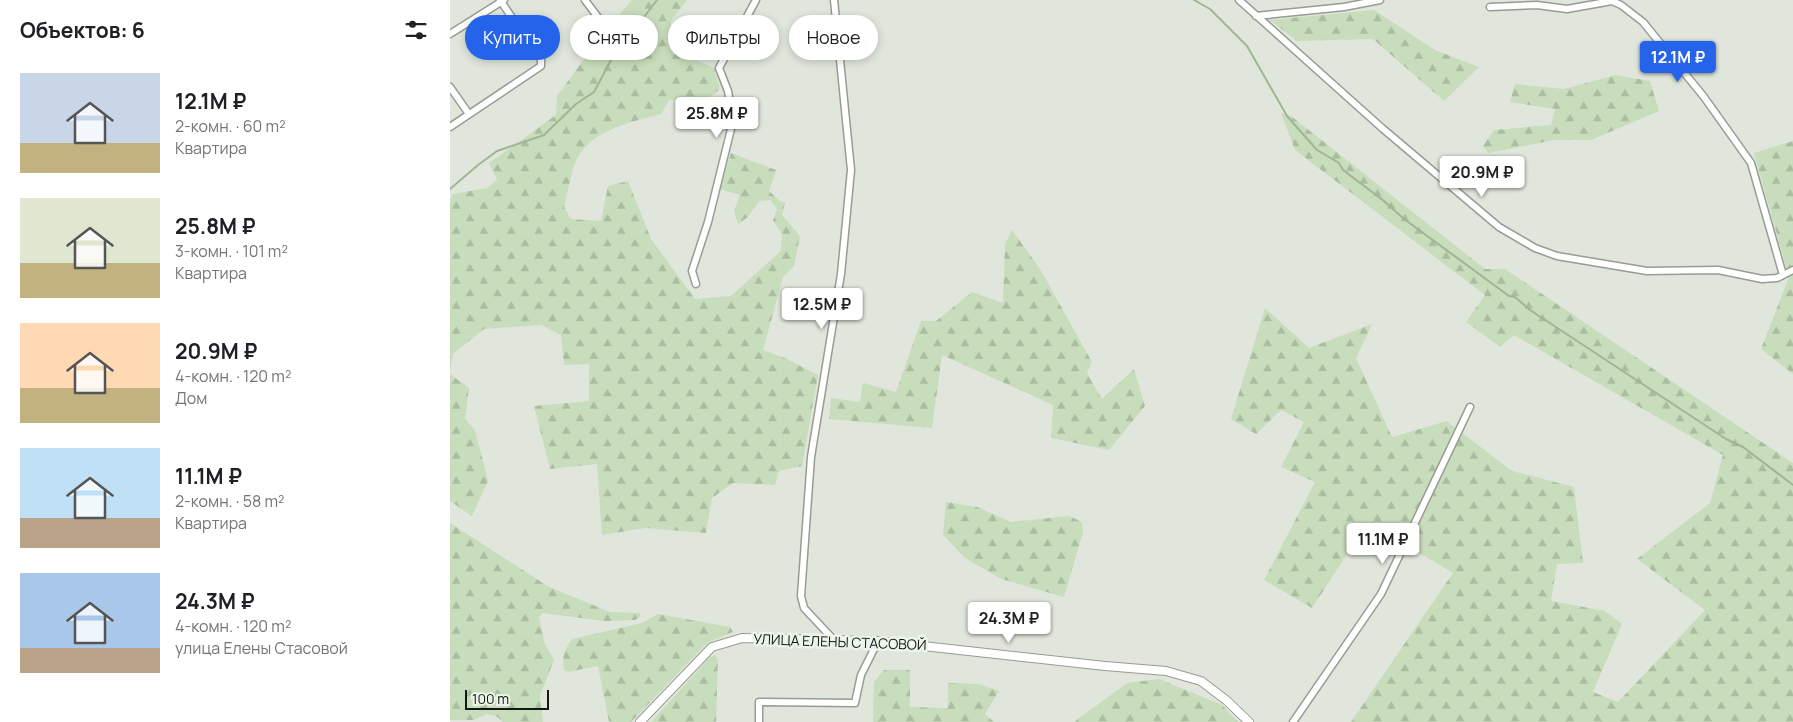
<!DOCTYPE html>
<html lang="ru">
<meta charset="utf-8">
<style>
body{margin:0;font-family:Manrope,sans-serif;background:#f6f6f6;color:#202124;height:100vh;display:flex;flex-direction:column;font-size:19px;white-space:nowrap}
*{box-sizing:border-box;margin:0}
p{font-size:16px;color:#757577}
.icon{flex:none;width:28px;height:28px;fill:none;stroke:currentColor;stroke-width:2;stroke-linecap:round;stroke-linejoin:round}
.map{position:relative;flex:1;overflow:hidden}
.sheet{display:flex;flex-direction:column;background:#fff;width:450px}
.sheet>*{flex:none}
.hud{position:absolute;left:15px;top:15px;width:475px;height:45px;display:flex;gap:10px}
.scale{position:absolute;left:15px;bottom:12px;width:84px;box-sizing:border-box;padding-left:5px;border:2px solid #151713;border-top:0;font-size:14px;line-height:18px;white-space:nowrap;color:#151713;-webkit-text-stroke:4px #edf4e9;paint-order:stroke}
.price{position:absolute;translate:-50% -42px;padding:0 11px;border-radius:5px;background:#fff;color:#222;font-size:16px;line-height:32px;filter:drop-shadow(0 1px 2px #0008)}
.price::after{content:'';position:absolute;left:50%;top:30px;width:15px;height:11px;margin-left:-8px;background:inherit;clip-path:polygon(0 0,100% 0,50% 100%)}
.price.active{background:#2563eb;color:#fff}
ul{padding:0;list-style:none}
li{display:flex;align-items:center;gap:15px;height:125px;padding:0 20px}
li span{display:grid;place-items:center;flex:none;width:140px;height:100px;border-radius:0px;color:#555}
li>.icon{margin-inline-start:auto}
span .icon{width:60px;height:60px;fill:#fffc;stroke-width:1}
li b{font-size:21px}
h2{display:flex;justify-content:space-between;align-items:center;height:60px;padding:0 20px;font-size:21px}
.pill{padding:0 18px;border-radius:22px;background:#fff;box-shadow:0 2px 8px #0003;font-size:18px;line-height:45px}
.pill.active{background:#2563eb;color:#fff}
main{display:flex;flex:1;min-height:0}
.map>svg:first-child{display:block}
.forest{fill:url(#forest-firs)}
.lines{fill:none;stroke-linecap:round;stroke-linejoin:round}
.stream{stroke:#9fb692;stroke-width:2}
.minor-casing{stroke:#969d93;stroke-width:9}
.major-casing{stroke:#969d93;stroke-width:10}
.minor{stroke:#fff;stroke-width:6}
.major{stroke:#fff;stroke-width:8}
.labels{text-anchor:middle;stroke-width:5;stroke-linejoin:round;paint-order:stroke}
.street-label{font-size:14px;fill:#151713;stroke:#edf4e9}
</style>
<main>
<section class="sheet">
<h2>Объектов: 6<svg class="icon" aria-label="filters" viewBox="0 0 24 24"><path d="M4 7h16M4 17h16"/><circle cx="9" cy="7" r="2"/><circle cx="15" cy="17" r="2"/></svg></h2>
<ul>
<li><span style="background:linear-gradient(#c9d6e8 70%,#c2b280 0)"><svg class="icon" aria-label="home" viewBox="0 0 24 24"><path d="M3 11l9-7 9 7M6 9v11h12V9"/></svg></span><div><b>12.1M ₽</b><p>2-комн. · 60 m²</p><p>Квартира</p></div></li>
<li><span style="background:linear-gradient(#dfe7d0 65%,#c2b280 0)"><svg class="icon" aria-label="home" viewBox="0 0 24 24"><path d="M3 11l9-7 9 7M6 9v11h12V9"/></svg></span><div><b>25.8M ₽</b><p>3-комн. · 101 m²</p><p>Квартира</p></div></li>
<li><span style="background:linear-gradient(#ffd9b3 65%,#c2b280 0)"><svg class="icon" aria-label="home" viewBox="0 0 24 24"><path d="M3 11l9-7 9 7M6 9v11h12V9"/></svg></span><div><b>20.9M ₽</b><p>4-комн. · 120 m²</p><p>Дом</p></div></li>
<li><span style="background:linear-gradient(#bfe0f5 70%,#b9a48a 0)"><svg class="icon" aria-label="home" viewBox="0 0 24 24"><path d="M3 11l9-7 9 7M6 9v11h12V9"/></svg></span><div><b>11.1M ₽</b><p>2-комн. · 58 m²</p><p>Квартира</p></div></li>
<li><span style="background:linear-gradient(#a9c7e8 75%,#b9a48a 0)"><svg class="icon" aria-label="home" viewBox="0 0 24 24"><path d="M3 11l9-7 9 7M6 9v11h12V9"/></svg></span><div><b>24.3M ₽</b><p>4-комн. · 120 m²</p><p>улица Елены Стасовой</p></div></li>
</ul>
</section>
<div class="map">
<svg width="1343" height="722" viewBox="0 0 1343 722">
<defs>
<pattern id="forest-firs" width="22" height="20" patternUnits="userSpaceOnUse" patternTransform="scale(1.25)"><rect width="22" height="20" fill="#c8ddbc"/><path d="M5 1l3.5 6h-7zM16 11l3.5 6h-7z" fill="#abbda1"/></pattern>
</defs>
<rect width="100%" height="100%" fill="#e0e6dc"/>
<g class="forest">
<path d="M 182,0 L 237,0 L 221,20 L 220,48 L 264,68 L 270,88 C 260,103 235,101 219,100 L 211,114 C 179,123 137,130 124,166 C 120,179 117,194 114,207 L 121,219 L 151,221 L 158,186 L 178,181 L 201,239 L 245,299 L 281,296 L 331,251 L 332,234 L 323,221 L 327,209 L 320,200 L 309,201 L 298,217 L 288,224 L 284,211 L 290,195 L 270,189 L 281,153 L 326,170 L 319,191 L 330,201 L 335,203 L 332,215 L 350,236 L 344,266 L 333,277 L 313,350 L 335,358 L 368,375 L 352,466 L 329,471 L 325,485 L 283,483 L 262,498 L 256,533 L 196,528 L 152,535 L 147,464 L 100,469 L 84,406 L 139,401 L 139,364 L 114,365 L 111,335 L 91,325 L 34,329 L 3,354 L 0,371 L 0,199 L 3,194 L 37,188 L 47,180 L 39,163 L 106,115 L 107,96 L 154,32 Z"/>
<polygon points="924,10 985,50 1029,67 994,101 923,39 847,41 820,20"/>
<polygon points="1166,75 1200,81 1209,111 1141,140 1104,140 1038,153 1033,146 1044,130 1101,125 1105,109 1060,102 1065,84 1114,89"/>
<polygon points="831,113 841,116 1035,269 1055,269 1343,463 1343,722 901,722 1003,573 918,522 862,608 814,580 865,482 831,467 854,422 831,410 806,434 781,419 815,308 859,348 922,324 906,358 942,437 997,421 1062,471 1124,487 1133,563 1107,564 1101,601 1155,611 1172,624 1143,692 1168,702 1255,610 1187,559 1260,503 1273,455 1064,335 1050,347 1016,322 1035,295 845,150"/>
<polygon points="1343,141 1343,374 1311,349 1339,277 1304,153"/>
<polygon points="562,230 590,269 642,362 637,373 652,399 684,369 695,406 659,450 601,438 603,405 492,355 482,428 379,419 381,398 410,402 413,383 446,392 471,321 486,321 522,292 553,303 555,244"/>
<polygon points="0,374 19,388 15,419 25,430 38,481 22,516 0,501"/>
<polygon points="496,502 527,507 561,522 619,516 632,522 633,532 614,597 551,579 515,558 493,535"/>
<polygon points="0,523 99,587 160,612 190,613 190,617 185,620 153,621 93,613 89,617 95,645 104,660 90,696 93,722 53,722 46,716 37,714 23,720 0,720"/>
<path d="M 208,614 L 280,627 L 283,632 L 257,643 L 181,722 L 159,722 L 148,666 L 118,672 L 114,670 C 112,657 114,649 122,639 L 192,623 Z"/>
<polygon points="265,655 268,659 266,722 201,722 260,657"/>
<polygon points="434,670 460,670 460,707 498,708 498,683 529,684 549,691 535,714 544,722 423,722 424,682"/>
<polygon points="709,679 772,705 788,722 624,722 677,683"/>
</g>
<g class="lines">
<g class="stream">
<polyline points="744,0 760,9 797,46 837,116 867,150 889,163 893,170 934,201 954,219 1059,296 1065,297 1080,310 1276,439 1293,447 1343,485"/>
<polyline points="0,189 28,165 47,151 94,135 126,104 144,92 161,60 207,0"/>
</g>
<defs>
<g id="minor">
<polyline points="135,0 153,24"/>
<polyline points="789,0 932,128 1049,227 1085,248 1107,256 1197,271 1268,270 1312,279 1327,278 1343,270"/>
<polyline points="1040,7 1087,5 1117,9 1162,1 1171,5 1193,22 1254,97 1301,163 1333,275"/>
<polyline points="806,16 894,7 930,0"/>
<polyline points="0,34 54,0"/>
<polyline points="0,87 19,114"/>
<polyline points="0,127 91,66 91,60 50,0"/>
<polyline points="246,284 242,271 258,222 283,121 278,91 269,68 306,0"/>
<polyline points="383,639 354,608 351,596 361,457 391,274 401,170 384,0"/>
<polyline points="309,722 309,702 405,703 411,675 428,641"/>
<polyline points="843,722 931,594 1020,407"/>
</g>
<polyline id="major" points="190,722 262,647 292,638 428,641 655,666 716,671 751,681 776,700 799,722"/>
</defs>
<use href="#minor" class="minor-casing"/>
<use href="#major" class="major-casing"/>
<use href="#minor" class="minor"/>
<use href="#major" class="major"/>
</g>
<g class="labels">
<g class="street-label">
<text transform="translate(390 642) rotate(2)" y="5">УЛИЦА ЕЛЕНЫ СТАСОВОЙ</text>
</g>
</g>
</svg>
<div class="scale">100 m</div>
<b class="price active" style="left:1228px;top:83px">12.1M ₽</b>
<b class="price" style="left:267px;top:139px">25.8M ₽</b>
<b class="price" style="left:1032px;top:198px">20.9M ₽</b>
<b class="price" style="left:372px;top:330px">12.5M ₽</b>
<b class="price" style="left:933px;top:565px">11.1M ₽</b>
<b class="price" style="left:559px;top:644px">24.3M ₽</b>
<div class="hud">
<a class="pill active">Купить</a>
<a class="pill">Снять</a>
<a class="pill">Фильтры</a>
<a class="pill">Новое</a>
</div>
</div>
</main>
